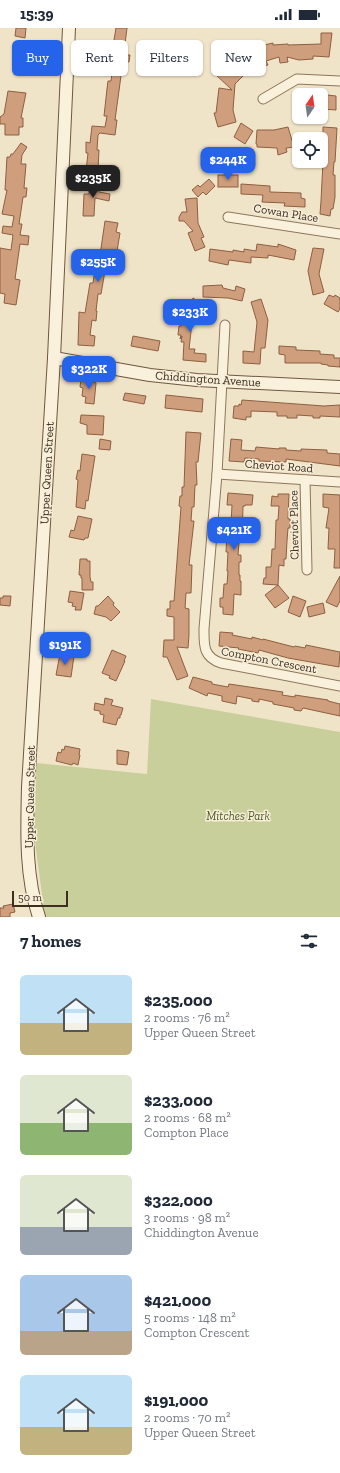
<!DOCTYPE html>
<meta charset="utf-8">
<style>
body{margin:0;font-family:"Zilla Slab",serif;background:#f6f6f7;color:#1f2937;height:100vh;display:flex;flex-direction:column;font-size:15px;white-space:nowrap}
*{box-sizing:border-box;margin:0}
p{font-size:13px;color:#747a83}
.icon{flex:none;width:22px;height:22px;fill:none;stroke:currentColor;stroke-width:2;stroke-linecap:round;stroke-linejoin:round}
.map{position:relative;height:889px;overflow:hidden}
.details{display:flex;flex-direction:column;background:#fff;flex:1}
.details>*{flex:none}
.top-card{position:absolute;left:12px;top:12px;width:316px;height:36px;display:flex;gap:8px}
.needle{width:26px;rotate:13deg}
.buttons{position:absolute;left:292px;top:60px;display:grid;gap:8px}
.buttons a{display:grid;place-items:center;width:36px;height:36px;border-radius:6px;background:#fff;box-shadow:0 1px 3px #0004;font-size:20px}
.scale{position:absolute;left:12px;bottom:10px;width:56px;box-sizing:border-box;padding-left:4px;border:2px solid #3d2e20;border-top:0;font-size:11px;line-height:14px;white-space:nowrap;color:#3d2e20;-webkit-text-stroke:3px #f7eed8;paint-order:stroke}
.price{position:absolute;translate:-50% -34px;padding:0 9px;border-radius:8px;background:#2563eb;color:#fff;font-size:13px;line-height:26px;filter:drop-shadow(0 1px 2px #0008)}
.price::after{content:'';position:absolute;left:50%;top:24px;width:12px;height:9px;margin-left:-6px;background:inherit;clip-path:polygon(0 0,100% 0,50% 100%)}
.price.selected{background:#222;color:#fff}
ul{padding:0;list-style:none}
li{display:flex;align-items:center;gap:12px;height:100px;padding:0 20px}
li span{display:grid;place-items:center;flex:none;width:112px;height:80px;border-radius:6px;color:#555}
li>.icon{margin-inline-start:auto}
span .icon{width:48px;height:48px;fill:#fffc;stroke-width:1}
li b{font-size:17px}
h2{display:flex;justify-content:space-between;align-items:center;height:48px;padding:0 20px;font-size:17px}
.pill{padding:0 14px;border-radius:6px;background:#fff;box-shadow:0 1px 3px #0004;font-size:14px;line-height:36px}
.pill.selected{background:#2563eb;color:#fff}
.status{display:flex;justify-content:space-between;align-items:center;height:28px;padding:0 20px;background:#fff;direction:ltr}
.status svg{height:11px;fill:currentColor}
.map>svg:first-child{display:block}
.green{fill:#c9cf9b}
.building{fill:#cf9f7d;stroke:#8d5f41}
.lines{fill:none;stroke-linecap:round;stroke-linejoin:round}
.street-casing{stroke:#8d765c;stroke-width:11}
.secondary-casing{stroke:#6f573f;stroke-width:14}
.street{stroke:#faf1dc;stroke-width:9}
.secondary{stroke:#faf1dc;stroke-width:12}
.labels{text-anchor:middle;stroke-width:3;stroke-linejoin:round;paint-order:stroke}
.street-label{font-size:12px;fill:#3d2e20;stroke:#f7eed8}
.park-label{font-size:12px;font-style:italic;fill:#4d5a26;stroke:#f7eed8}
</style>
<div class="status"><b>15:39</b><svg viewBox="0 0 49 12"><path d="M0 12V9h3v3zM5 12V6h3v6zM10 12V3h3v9zM15 12V0h3v12zM26 1h20v11H26zM47 4h2v5h-2z"/></svg></div>
<div class="map">
<svg width="340" height="889" viewBox="0 0 340 889">
<rect width="100%" height="100%" fill="#f0e4c8"/>
<polygon class="green" points="151,671 340,704 340,889 45,889 34,807 36,735 147,746"/>
<g class="building">
<polygon points="16,0 26,0 25,10 15,8"/>
<polygon points="116,0 127,0 125,16 127,16 126,27 130,27 129,34 123,33 115,92 117,92 115,107 100,105 98,107 97,122 99,122 98,143 96,143 96,153 85,152 88,125 86,125 86,114 90,115 92,98 105,99 107,88 104,88 107,61 108,53 111,53 113,37 110,36"/>
<polygon points="321,5 332,5 329,29 313,28 313,31 299,32 287,29 288,34 280,35 279,29 266,33 268,37 260,39 255,22 264,18 264,17 273,15 273,17 288,16 288,17 321,16"/>
<polygon points="20,13 35,15 34,23 36,24 35,31 42,32 41,41 21,37 20,24 18,23"/>
<polygon points="242,22 256,35 235,56 233,82 236,94 218,99 214,85 216,85 219,60 232,62 214,45 227,32 230,35"/>
<polygon points="8,63 26,65 21,90 23,90 23,99 19,99 19,107 5,107 5,96 0,96 0,89 4,86"/>
<polygon points="321,65 327,65 327,67 336,68 336,82 322,81 323,73 321,73"/>
<polygon points="241,95 253,103 245,116 234,109"/>
<polygon points="288,99 294,119 286,120 287,124 278,127 277,120 257,119 257,116 256,116 257,102 274,102"/>
<polygon points="323,99 337,100 335,134 334,134 333,147 335,147 335,169 333,181 331,181 330,188 320,186 321,173 323,133 326,133 327,117 324,117 325,107 323,106"/>
<polygon points="21,115 27,119 22,127 21,136 26,136 24,160 27,160 26,169 23,169 19,196 22,196 20,207 29,208 28,217 20,216 15,251 20,252 16,277 4,275 5,266 0,265 0,220 11,222 13,207 2,205 3,198 12,199 14,188 2,186 7,162 5,162 7,129 10,129 11,126 13,126"/>
<rect x="218" y="147" width="20" height="12"/>
<polygon points="209,151 215,158 206,167 203,164 198,169 192,162 198,157 200,159"/>
<polygon points="90,154 100,155 99,164 110,166 109,173 95,170 94,188 83,188 84,166 89,166"/>
<polygon points="241,156 270,158 270,164 301,165 301,170 305,171 305,179 284,178 285,175 262,174 263,167 241,166"/>
<polygon points="197,170 198,195 204,209 201,210 205,219 195,223 188,205 193,203 184,193 179,193 179,189 182,184 187,184 185,171"/>
<polygon points="105,193 118,195 116,204 120,205 116,229 111,229 108,244 105,243 101,266 98,266 96,283 97,283 96,293 92,292 90,307 95,308 94,318 78,317 79,284 85,285 90,255 93,255 95,242 93,242 94,234 99,234"/>
<polygon points="257,216 278,219 278,216 296,222 294,232 268,227 268,230 251,229 251,235 229,232 228,237 209,233 210,221 233,224 233,222 244,224 244,221 256,223"/>
<polygon points="313,220 324,221 319,246 324,264 313,267 308,243"/>
<polygon points="222,257 223,260 235,263 236,258 245,261 242,273 228,270 203,269 203,258"/>
<polygon points="329,267 334,269 335,267 340,270 340,281 338,284 324,276"/>
<polygon points="193,270 201,275 189,295 192,295 189,321 195,321 194,325 206,326 206,334 183,332 184,314 181,314 182,308 180,311 181,307 178,307 179,298 181,298 183,284 188,275 190,277"/>
<polygon points="261,271 268,292 265,320 261,320 260,336 243,335 243,323 254,324 257,294 251,274"/>
<polygon points="133,308 160,313 158,323 131,318"/>
<polygon points="279,318 296,319 296,322 320,323 320,326 334,327 334,330 340,330 340,339 328,338 328,337 321,336 321,335 285,335 285,327 279,326"/>
<polygon points="81,351 93,352 93,354 96,355 94,376 85,375 86,369 82,368 83,360 80,359"/>
<polygon points="125,365 146,368 144,376 123,372"/>
<polygon points="166,367 203,371 202,384 165,380"/>
<polygon points="242,372 324,378 340,377 340,389 320,388 320,390 313,390 313,388 297,387 297,390 287,390 287,388 277,388 277,384 251,383 251,389 246,389 246,392 233,390 234,378 239,378 239,376 241,377"/>
<polygon points="81,387 104,388 103,407 87,406 87,397 80,395"/>
<polygon points="186,404 201,405 198,434 196,434 197,457 195,457 194,479 192,479 191,493 194,493 189,537 192,537 191,565 186,565 185,580 189,581 189,607 188,620 177,619 188,648 177,652 167,629 163,629 164,612 174,612 174,589 167,588 167,581 170,581 170,573 174,573 181,479 179,478 180,468 182,468 182,459 184,459"/>
<polygon points="100,411 111,413 110,422 99,421"/>
<polygon points="231,411 242,412 241,422 255,423 256,419 279,421 279,420 286,420 286,422 301,423 301,421 327,422 327,425 340,426 340,438 286,431 286,434 259,433 259,431 245,430 244,434 229,433"/>
<polygon points="82,426 95,428 88,473 86,472 85,481 76,479 78,452 76,451 78,442 80,443"/>
<polygon points="228,465 253,467 252,477 245,477 245,478 243,478 242,514 239,514 238,527 241,527 241,534 239,534 239,547 240,547 240,553 241,553 241,567 234,566 233,587 223,586 223,579 220,579 220,570 223,570 224,556 227,556 228,543 227,543 228,524 226,524 227,507 229,507 230,496 231,496 232,477 227,477"/>
<polygon points="278,466 289,466 288,491 290,491 290,500 288,500 287,513 286,531 284,531 284,538 279,537 278,557 289,570 275,580 265,567 278,557 263,556 264,550 266,550 266,539 271,539 272,521 275,521 276,492 278,492 279,478 271,478 272,468 278,469"/>
<polygon points="323,466 340,467 340,540 334,540 335,521 328,521 329,500 326,500 329,480 323,479"/>
<polygon points="78,488 92,491 88,510 85,510 84,512 69,509 71,502 74,503"/>
<polygon points="80,531 87,531 87,533 90,533 90,549 91,554 93,554 93,562 82,562 82,550 81,550 81,547 79,547"/>
<polygon points="340,548 340,573 337,579 326,574"/>
<polygon points="70,563 84,565 81,582 75,582 76,579 72,578 73,575 68,574"/>
<polygon points="3,568 11,568 10,578 0,577 0,570 3,570"/>
<polygon points="108,568 114,575 113,577 120,584 111,593 106,589 94,586 96,578 98,578"/>
<polygon points="293,568 306,573 300,589 288,584"/>
<polygon points="323,575 325,585 309,589 307,579"/>
<polygon points="220,604 233,605 232,607 252,611 252,609 263,612 263,611 294,619 295,618 305,620 306,617 340,624 339,639 288,630 259,622 258,625 238,621 239,620 219,618"/>
<polygon points="112,622 126,628 124,633 125,633 116,653 109,650 110,648 102,645"/>
<polygon points="60,626 74,628 71,649 56,647"/>
<polygon points="193,649 212,654 212,656 228,659 229,656 283,664 282,667 295,669 295,667 328,672 328,673 340,676 340,688 303,680 301,683 294,682 294,680 273,676 273,674 259,671 259,674 252,673 252,671 237,668 236,676 222,673 222,668 208,665 207,668 189,660"/>
<polygon points="105,670 113,672 111,677 123,680 121,687 120,687 120,690 118,690 116,697 103,694 104,687 100,686 100,683 94,682 95,675 104,677"/>
<polygon points="65,718 80,721 79,727 80,727 78,737 73,735 72,737 56,733 58,724 61,725 62,721 64,722"/>
<polygon points="117,722 129,724 127,737 117,736"/>
<polygon points="13,876 15,884 10,885 10,889 0,889 0,880 4,880 3,878"/>
</g>
<g class="lines">
<defs>
<g id="street">
<polyline points="263,71 297,51 340,53"/>
<polyline points="228,189 340,206"/>
<path d="M 225,297 L 217,446 L 204,601 C 204,617 203,629 221,635 L 340,658"/>
<polyline points="217,446 340,454"/>
<polyline points="305,452 307,542"/>
</g>
<g id="secondary">
<polyline points="54,330 150,347 197,352 340,359"/>
<path d="M 39,889 C 25,848 27,802 28,759 L 54,330 L 69,0"/>
</g>
</defs>
<use href="#street" class="street-casing"/>
<use href="#secondary" class="secondary-casing"/>
<use href="#street" class="street"/>
<use href="#secondary" class="secondary"/>
</g>
<g class="labels">
<g class="street-label">
<text transform="translate(286 185) rotate(9)" y="4">Cowan Place</text>
<text transform="translate(208 351) rotate(4)" y="4">Chiddington Avenue</text>
<text transform="translate(279 438) rotate(4)" y="4">Cheviot Road</text>
<text transform="translate(47 445) rotate(-87)" y="4">Upper Queen Street</text>
<text transform="translate(294 497) rotate(-91)" y="4">Cheviot Place</text>
<text transform="translate(269 632) rotate(11)" y="4">Compton Crescent</text>
<text transform="translate(30 769) rotate(-89)" y="4">Upper Queen Street</text>
</g>
<g class="park-label">
<text x="238" y="792">Mitches Park</text>
</g>
</g>
</svg>
<div class="buttons">
<a><svg class="needle" viewBox="-14 -14 28 28"><path d="M0-13l5 13h-10z" fill="#e53935"/><path d="M0 13l5-13h-10z" fill="#747a83"/></svg></a>
<a><svg class="icon" aria-label="locate" viewBox="0 0 24 24"><circle cx="12" cy="12" r="6"/><path d="M12 2v4M12 18v4M2 12h4M18 12h4"/></svg></a>
</div>
<div class="scale">50 m</div>
<b class="price" style="left:228px;top:153px">$244K</b>
<b class="price selected" style="left:93px;top:171px">$235K</b>
<b class="price" style="left:98px;top:255px">$255K</b>
<b class="price" style="left:190px;top:305px">$233K</b>
<b class="price" style="left:89px;top:362px">$322K</b>
<b class="price" style="left:234px;top:523px">$421K</b>
<b class="price" style="left:65px;top:638px">$191K</b>
<div class="top-card">
<a class="pill selected">Buy</a>
<a class="pill">Rent</a>
<a class="pill">Filters</a>
<a class="pill">New</a>
</div>
</div>
<section class="details">
<h2>7 homes<svg class="icon" aria-label="filters" viewBox="0 0 24 24"><path d="M4 7h16M4 17h16"/><circle cx="9" cy="7" r="2"/><circle cx="15" cy="17" r="2"/></svg></h2>
<ul>
<li><span style="background:linear-gradient(#bfe0f5 60%,#c2b280 0)"><svg class="icon" aria-label="home" viewBox="0 0 24 24"><path d="M3 11l9-7 9 7M6 9v11h12V9"/></svg></span><div><b>$235,000</b><p>2 rooms · 76 m²</p><p>Upper Queen Street</p></div></li>
<li><span style="background:linear-gradient(#dfe7d0 60%,#8fb573 0)"><svg class="icon" aria-label="home" viewBox="0 0 24 24"><path d="M3 11l9-7 9 7M6 9v11h12V9"/></svg></span><div><b>$233,000</b><p>2 rooms · 68 m²</p><p>Compton Place</p></div></li>
<li><span style="background:linear-gradient(#dfe7d0 65%,#9aa5b1 0)"><svg class="icon" aria-label="home" viewBox="0 0 24 24"><path d="M3 11l9-7 9 7M6 9v11h12V9"/></svg></span><div><b>$322,000</b><p>3 rooms · 98 m²</p><p>Chiddington Avenue</p></div></li>
<li><span style="background:linear-gradient(#a9c7e8 70%,#b9a48a 0)"><svg class="icon" aria-label="home" viewBox="0 0 24 24"><path d="M3 11l9-7 9 7M6 9v11h12V9"/></svg></span><div><b>$421,000</b><p>5 rooms · 148 m²</p><p>Compton Crescent</p></div></li>
<li><span style="background:linear-gradient(#bfe0f5 65%,#c2b280 0)"><svg class="icon" aria-label="home" viewBox="0 0 24 24"><path d="M3 11l9-7 9 7M6 9v11h12V9"/></svg></span><div><b>$191,000</b><p>2 rooms · 70 m²</p><p>Upper Queen Street</p></div></li>
</ul>
</section>
